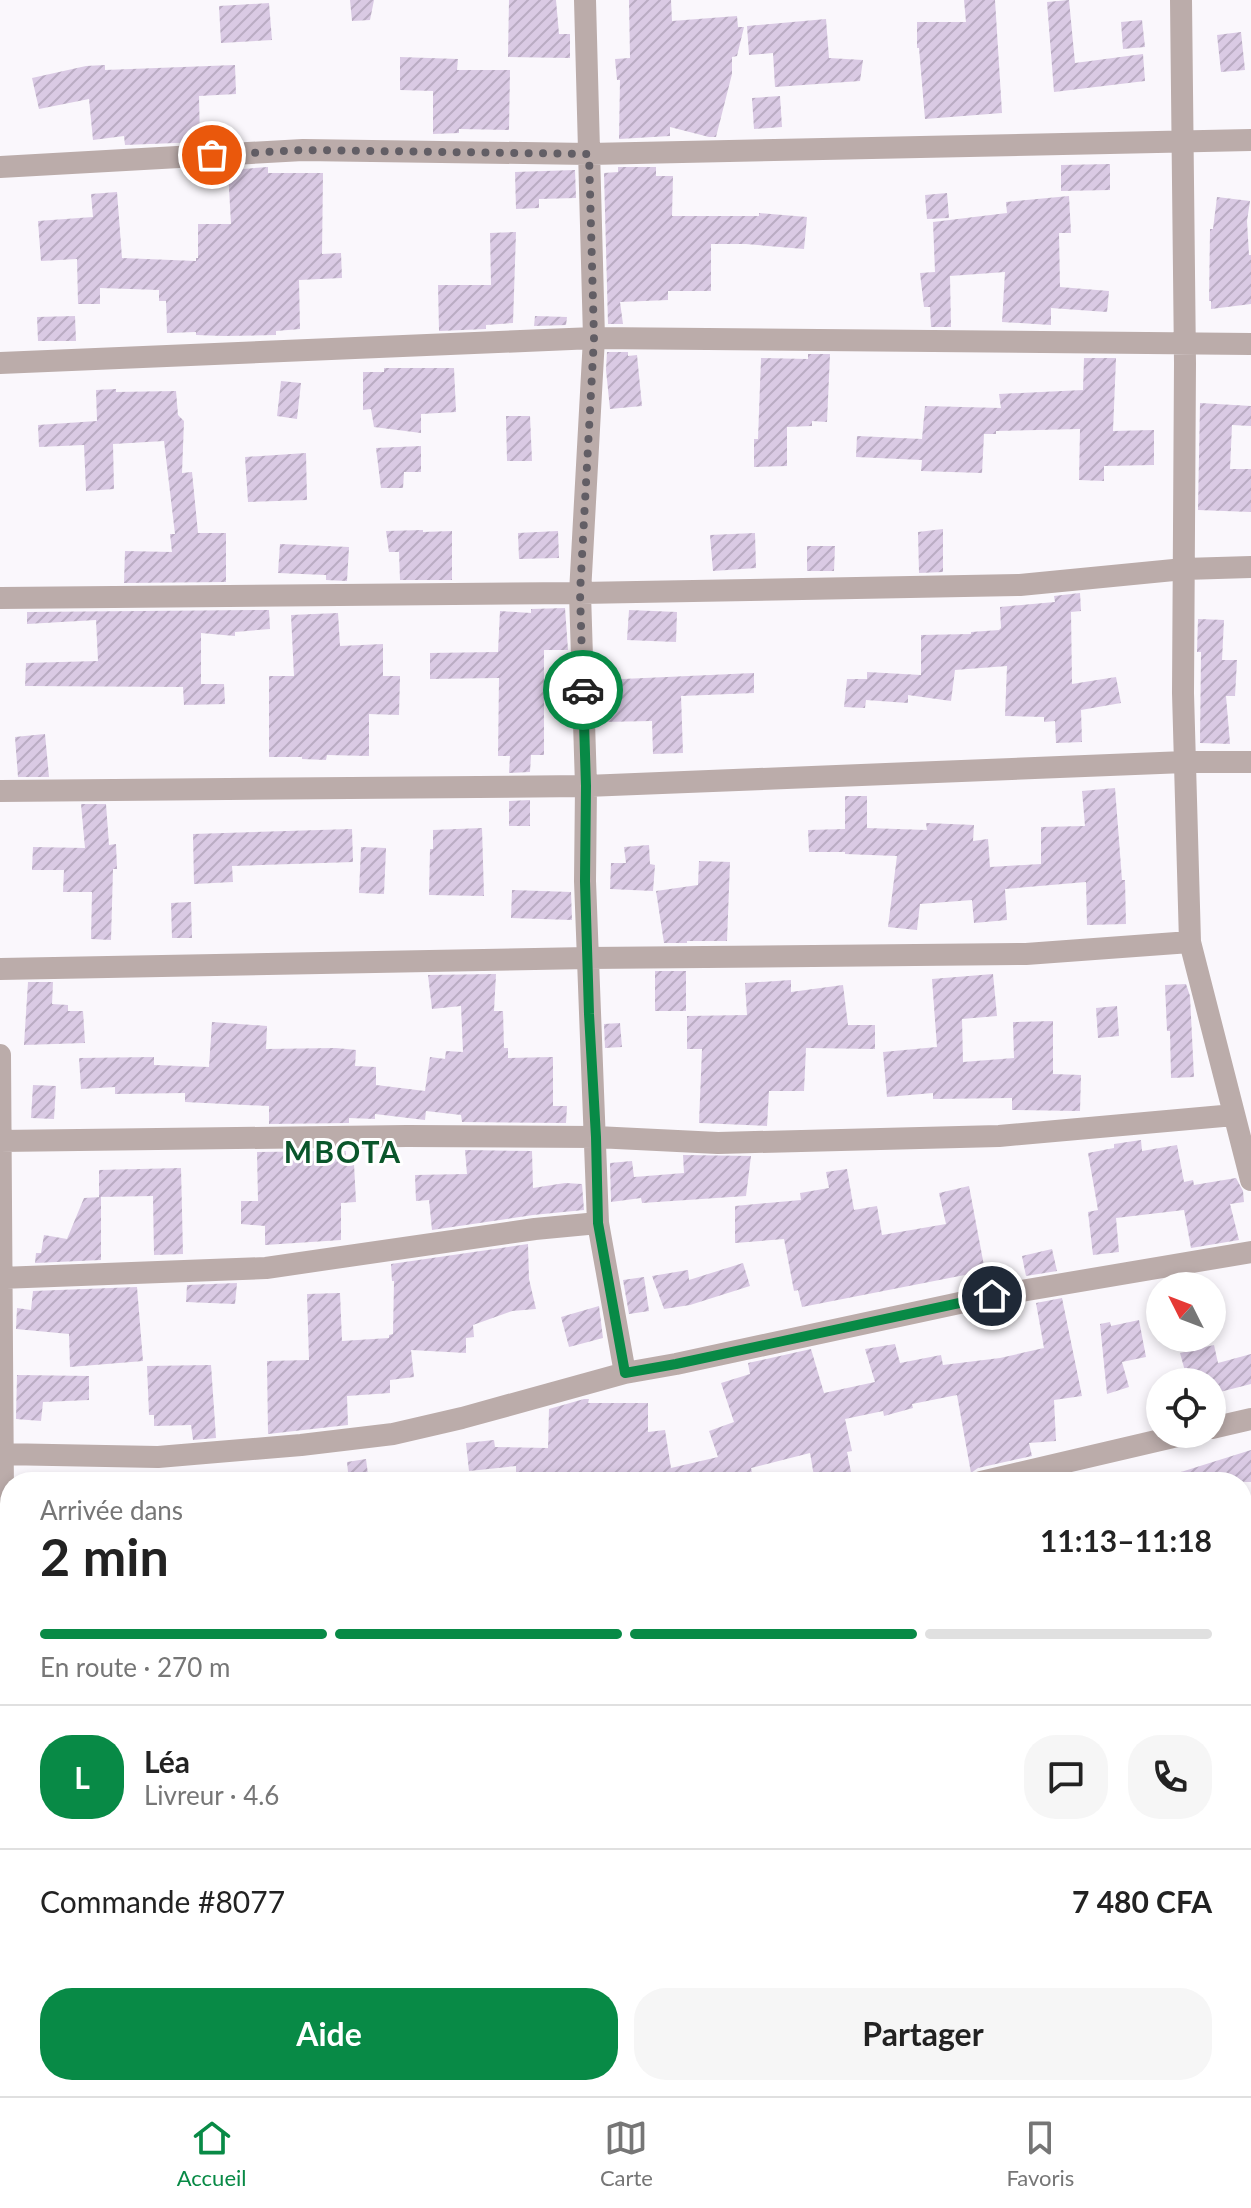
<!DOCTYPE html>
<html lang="fr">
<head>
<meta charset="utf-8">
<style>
  :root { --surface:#fff; --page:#f6f6f6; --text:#222; --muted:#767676; --line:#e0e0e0; --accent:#088a46 }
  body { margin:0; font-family:Lato,sans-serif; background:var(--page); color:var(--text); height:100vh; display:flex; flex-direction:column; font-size:30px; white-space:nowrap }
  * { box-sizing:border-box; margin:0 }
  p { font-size:26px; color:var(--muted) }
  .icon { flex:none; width:44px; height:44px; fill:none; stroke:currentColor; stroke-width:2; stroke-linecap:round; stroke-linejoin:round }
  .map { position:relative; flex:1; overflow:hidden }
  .side { position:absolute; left:0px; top:1472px; width:1252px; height:624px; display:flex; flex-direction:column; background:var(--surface); border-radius:32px 32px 0 0; box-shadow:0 4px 12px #0003 }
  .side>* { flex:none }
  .needle { width:52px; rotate:312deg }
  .buttons { position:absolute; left:1146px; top:1272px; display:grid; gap:16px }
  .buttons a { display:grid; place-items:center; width:80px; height:80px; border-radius:50%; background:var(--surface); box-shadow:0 4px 12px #0003; font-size:40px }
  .pin { position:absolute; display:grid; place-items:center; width:68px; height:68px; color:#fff; margin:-34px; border:4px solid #fff; border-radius:50%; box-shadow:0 2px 8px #0007 }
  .courier { position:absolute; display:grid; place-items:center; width:80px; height:80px; margin:-40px; border:6px solid #088a46; border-radius:50%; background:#fff; color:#222; box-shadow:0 2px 10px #0007 }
  .headline em { font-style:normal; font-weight:700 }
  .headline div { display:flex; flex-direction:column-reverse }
  .headline { display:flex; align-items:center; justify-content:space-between; height:136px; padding:0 40px }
  h1 { font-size:52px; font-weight:700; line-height:60px }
  .bar { display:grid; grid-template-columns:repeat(4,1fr); gap:12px 8px; align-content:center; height:96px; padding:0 40px }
  .bar i { height:10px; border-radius:6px; background:var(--line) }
  .bar .current { background:var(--accent) }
  .bar p { grid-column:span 4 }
  .line { display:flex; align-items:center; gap:20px; padding:0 40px; border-top:2px solid var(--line) }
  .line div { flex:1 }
  .round { display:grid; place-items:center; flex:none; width:84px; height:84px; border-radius:32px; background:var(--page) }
  .primary-button { display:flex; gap:16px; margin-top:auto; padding:16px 40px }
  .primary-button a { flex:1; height:92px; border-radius:32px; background:var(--accent); color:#fff; font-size:32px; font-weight:700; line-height:92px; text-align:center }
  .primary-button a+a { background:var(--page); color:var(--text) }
  .tab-bar { display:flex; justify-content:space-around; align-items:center; height:112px; border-top:2px solid var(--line); background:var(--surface); font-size:22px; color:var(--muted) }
  .tab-bar a { display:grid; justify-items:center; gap:4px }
  .tab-bar .current { color:var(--accent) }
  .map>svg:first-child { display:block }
</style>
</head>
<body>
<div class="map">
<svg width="1251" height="2096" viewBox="0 0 1251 2096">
  <defs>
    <pattern id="building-hatch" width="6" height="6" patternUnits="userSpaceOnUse" patternTransform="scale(2)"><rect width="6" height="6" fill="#dacae4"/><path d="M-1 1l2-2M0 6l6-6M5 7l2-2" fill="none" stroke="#baacc3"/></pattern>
  </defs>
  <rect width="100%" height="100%" fill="#faf7fc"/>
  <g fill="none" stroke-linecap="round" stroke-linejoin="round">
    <path stroke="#64b2e4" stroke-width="8" d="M1021,2086L1031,2096"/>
  </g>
  <path fill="url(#building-hatch)" d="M350,0H374L370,20L352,21Z
    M509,0H556L559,34H570V58L508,57Z
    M629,0H671L672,21L737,16L738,27H744L737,56L732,57V74L716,137H709L670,127V136L619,139L620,80H617L615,59L630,58Z
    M964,0H995L1002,113L925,119L919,48H917V22H966Z
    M1069,0L1075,63L1143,54L1145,81L1054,92L1047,2Z
    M269,3L272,40L221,43L219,6Z
    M826,19L829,58L863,60L860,81L775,87L773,53L749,55L747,26Z
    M1142,20L1145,47L1123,49L1121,22Z
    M1241,32L1245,70L1221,72L1217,35Z
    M400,57L458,59L457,70H510L509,130L459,129V133L433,134V91L400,90Z
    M105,65V70L235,65L236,94L199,96L200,142L125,145L124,136L93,140L89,99L39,109L32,78L86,66Z
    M780,96L782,127L754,129L752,98Z
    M1110,164V190L1061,191V165Z
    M268,167V173H323L322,254L341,253L342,278L299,280L300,329L276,331V335L224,336L196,335V332L167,333L166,301H159V290L100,288V304H78L77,259L41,261L38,221L93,217L91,194L117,192L122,258L196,261V258H198V224H231L228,170Z
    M618,167H656V176H673L672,216H759V213L807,217L804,249L746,244H711V291H668V300L620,302L623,324H608L604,173L618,172Z
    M575,170L576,198L539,199V208L516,209L515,172Z
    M947,193L949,218L927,219L925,195Z
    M1069,196L1071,233H1059L1060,287L1109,291L1107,312L1051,308V325L1002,322L1005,272L950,276L951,327H931L930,307H924L920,273L935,272L933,222L1007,213L1006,202Z
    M1217,197L1250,201L1247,221L1249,255H1251V304L1211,309V301H1209L1210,229H1213Z
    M516,232L513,323L486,325V329L439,331L438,285H491L490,233Z
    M75,316L76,341H38L37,317Z
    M535,316L567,317L566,325L534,326Z
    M607,352H628V356L637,355L642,406L610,409L606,370Z
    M808,354H830L827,422L812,421V426L787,427V466L754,467V439H758L761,358L808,359Z
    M1084,358H1116L1113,431L1154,430V465L1104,466V481L1079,480L1080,429L996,431V434H984L982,473L921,471L922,460L856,457L857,436L922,439L925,406L1001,408L999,394L1083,390Z
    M384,368H454L456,412L421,414V433L374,427L371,409L363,410V372H384Z
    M281,381L301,383L297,419L277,416Z
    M116,389V392L176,391L178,415L184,421L182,473L192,472L198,533H226V582L124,583L125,551L172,552L170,534H175L164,441L113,444L114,489L86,491L84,445L39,447L38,425L97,421L96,390Z
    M1200,403L1251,406V426L1232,425L1230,469H1251V512L1198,510Z
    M506,416H530L532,461H507Z
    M421,446V472H404L403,488H381L376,448Z
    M306,453L307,500L248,502L245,457Z
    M943,529V572L919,573L918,532Z
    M423,530V532L452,531V580H400L399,552H389L386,531Z
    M558,531L559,558L519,559L518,533Z
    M755,533L756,568L713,571L710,535Z
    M280,544L349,547L347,581L326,580V575L278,573Z
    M807,546H835L834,571H807Z
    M1080,593L1081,611L1071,612L1072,684L1116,677L1121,703L1081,710L1082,742L1056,743L1055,721L1044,722V717L1005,716L1007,666L955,670L951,701L908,695V703L866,700L865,708L844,707L847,679H867V672L921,675V635L971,634V632L999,630L1001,628L1000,607L1055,602L1054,596Z
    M565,608L568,650H544V755H531L530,772L509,773L510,756H498L499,678L430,679V653L498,652L500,611L531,613V609Z
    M269,610L270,629L235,632V636L201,633V684H224L225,704L184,705L183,687L25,686L26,663L98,661L96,620L27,624V612Z
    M629,610L677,612L676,642L627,640Z
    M338,613L340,646L383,644V676H400L399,715L369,714V756L327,755L326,760L302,759V757H269V676H294L291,615Z
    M1198,619L1224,620L1222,660H1237L1235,696H1226L1230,744L1200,743L1201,652H1197Z
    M754,673V693L681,696L683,753L653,754L652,721L603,722L601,680Z
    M45,734L49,777H18L15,737Z
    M1115,788L1122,880H1125L1126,924L1087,925L1086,882L1005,889L1007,920L974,923L972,900L920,904L917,930L888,927L897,856L845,854V852H809L808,830L845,829V796H867V828L927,830L926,823L974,825L973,841L988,839L990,867L1041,864V827L1085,826L1082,791Z
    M530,800V826H509V801Z
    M81,804H106L109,845L116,844L117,869H113L111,940L91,939L92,892H63L64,870H32L33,847L85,848Z
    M482,828L484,896L429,895L430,849H433V830Z
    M352,829L353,862L232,866L233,882L194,884L193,834Z
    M649,845L650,864L655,865L653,891L610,889L611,863H626L624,847Z
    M361,847L386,848L384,894L359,893Z
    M699,861L730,862L727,941H687V943H664L656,891L698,885Z
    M512,890L571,892L572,920L511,918Z
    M191,902L192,938H172L171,903Z
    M655,971H686V1011H655Z
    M496,974L494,1011H503L504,1048H508V1058L553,1057V1106H567L566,1123L462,1122L461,1115L426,1111L425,1120L375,1114V1119L349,1118V1123L269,1124V1106L185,1102V1093L115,1094V1087L81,1089L79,1058L154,1057V1065L209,1067L212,1022L267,1026L266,1049L336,1048L356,1050L355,1066L376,1067V1085L425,1091L430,1057L445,1059L446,1051L463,1052L461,1006L432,1009L428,975Z
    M993,974L997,1016L962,1019L963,1062L1014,1058L1013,1022L1053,1021V1074L1081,1075L1080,1111L1012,1110V1098L933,1099V1093L887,1097L883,1052L937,1047L932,979Z
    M791,980V992L843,985L848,1025H875V1049L806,1048L804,1091H769L767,1126L699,1123L702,1049H687V1016L747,1015L745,983Z
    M28,982H53L52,1004L68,1005V1011H83L85,1043L24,1045Z
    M1186,984L1190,996L1194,1077L1171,1078L1170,1031H1167L1165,985Z
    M1117,1006L1119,1036L1098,1038L1096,1008Z
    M620,1023L622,1047L605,1048L604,1024Z
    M33,1085L56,1086L54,1119L31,1118Z
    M1141,1140L1142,1151L1177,1145L1184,1182L1193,1180L1194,1185L1236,1178L1243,1191L1244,1202L1230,1204L1239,1240L1191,1248L1184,1210L1116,1218L1119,1252L1093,1255L1088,1212L1098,1210L1088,1153L1114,1148V1144Z
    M465,1150L532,1151L533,1188L565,1183L582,1184L584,1210L533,1215L432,1230L429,1200L416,1201L415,1175L467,1174Z
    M346,1151L344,1165L354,1164L356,1202L341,1203V1240L265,1245V1226L241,1224V1201H258L257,1152Z
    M683,1155L751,1156L746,1196L642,1203L641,1198L611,1202L610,1163L632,1161L634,1177L684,1173Z
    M181,1168L183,1254L154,1255L153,1196L99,1197V1170Z
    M847,1169L854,1210L877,1206L882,1235L946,1224L939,1193L969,1186L985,1271L802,1307L798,1290L794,1291L784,1239L735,1243V1206L801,1200L800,1193L829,1188L826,1172Z
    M101,1197V1260L35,1263L36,1253H41L44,1235L67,1239L84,1198Z
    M528,1244L529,1279L536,1309L512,1311L473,1325L474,1337L466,1338V1353L411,1350L414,1377L390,1380V1393L347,1396L348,1425L268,1434L267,1361L309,1360L307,1294L340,1293L342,1341L389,1338V1335L393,1334L394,1281H392L391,1264Z
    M1052,1249L1057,1271L1026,1276L1022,1256Z
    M743,1263L750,1286L690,1305L664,1309L652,1276L688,1270L689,1280Z
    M644,1277L649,1311L629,1314L623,1280Z
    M237,1283L235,1304L186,1302L187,1285Z
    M137,1287L143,1361L70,1367L69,1334L16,1329L17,1308L31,1310L33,1291Z
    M1062,1298L1082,1396L1054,1400L1056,1441L1029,1443L1032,1456L978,1468L971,1473L957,1395L912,1404L913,1408L884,1416L883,1411L845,1419L852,1451L847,1452L853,1482H815L810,1453L751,1468L754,1482H647V1479L619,1480V1482H516V1466L469,1471L466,1443L494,1440L495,1447L548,1448L549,1409L584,1399H589L588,1403H648V1432L665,1430L671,1468L718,1457L709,1431L734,1422L721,1383L750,1374L748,1363L811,1349L824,1393L875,1382L865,1349L895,1344L900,1363L941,1355L943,1365L1000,1358L1044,1348L1036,1303Z
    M599,1306L603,1338L569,1347L561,1317Z
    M1139,1320L1146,1357L1122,1362L1129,1387L1107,1394L1100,1324L1110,1322L1111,1326Z
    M1214,1345L1218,1363L1251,1354V1384L1212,1394V1382H1172L1171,1375L1185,1371L1180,1353Z
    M211,1365L216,1438L193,1440L191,1425L154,1426V1415H149L147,1366Z
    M17,1375L89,1376V1400L43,1402L41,1421L16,1419Z
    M1251,1450V1482H1166L1165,1477Z
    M366,1459L369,1482H349L347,1462Z"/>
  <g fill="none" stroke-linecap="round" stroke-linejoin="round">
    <path stroke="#bbacaa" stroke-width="22" d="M585,0L594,338L580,593L586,786L585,881L598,1223L625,1373
      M1181,0L1185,363L1183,693L1190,942L1251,1180
      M0,167L303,150L589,154L1251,140
      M0,363L594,338L1251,344
      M0,598L580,593L1020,585L1184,569L1251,567
      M0,791L586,786L1185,762H1251
      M0,969L588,958L1026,954L1190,942
      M0,1055L4,1644L0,1706
      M0,1141L407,1136L596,1137L718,1143L999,1136L1234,1115
      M0,1278L266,1268L535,1229L598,1223
      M1212,1428L1251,1419
      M0,1454L158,1457L301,1445L393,1434L462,1418L625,1373L676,1364L992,1296L1251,1252
      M981,1482L1186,1434
      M1242,1614L1251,1612
      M1242,1798L1251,1796
      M0,1829H10
      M1242,2002L1251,2000
      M0,2049H10"/>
  </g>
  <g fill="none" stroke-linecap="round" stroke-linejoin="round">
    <path stroke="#625e65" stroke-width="8" stroke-dasharray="0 14.4" d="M212,155L303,150L589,154L594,338L580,593L583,690"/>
    <path stroke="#088a46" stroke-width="10" d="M583,690L586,786L585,881L589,1014L596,1137L598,1223L625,1373L676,1364L992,1296"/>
  </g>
  <g text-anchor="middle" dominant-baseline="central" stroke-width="6" stroke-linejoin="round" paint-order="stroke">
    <g font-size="30" font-weight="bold" letter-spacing="2" fill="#0a562b" stroke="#fff">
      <text x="343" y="1151">MBOTA</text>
    </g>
  </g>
</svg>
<div class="buttons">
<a><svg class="needle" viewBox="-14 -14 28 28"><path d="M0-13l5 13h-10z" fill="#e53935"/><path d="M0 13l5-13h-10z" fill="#767676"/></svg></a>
<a><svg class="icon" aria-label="locate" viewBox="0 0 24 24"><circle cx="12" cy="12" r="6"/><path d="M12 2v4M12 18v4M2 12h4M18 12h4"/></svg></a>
</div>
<div class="pin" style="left:212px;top:155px;background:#ea580c"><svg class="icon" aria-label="bag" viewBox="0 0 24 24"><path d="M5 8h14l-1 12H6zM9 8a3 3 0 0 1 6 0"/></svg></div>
<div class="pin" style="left:992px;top:1296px;background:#1f2937"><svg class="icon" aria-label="home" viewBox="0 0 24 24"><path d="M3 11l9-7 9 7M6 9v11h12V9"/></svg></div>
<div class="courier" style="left:583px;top:690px"><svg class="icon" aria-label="car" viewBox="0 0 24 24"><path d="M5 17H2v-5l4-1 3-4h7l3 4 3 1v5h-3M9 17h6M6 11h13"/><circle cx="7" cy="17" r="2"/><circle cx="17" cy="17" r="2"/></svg></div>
<section class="side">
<div class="headline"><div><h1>2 min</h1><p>Arrivée dans</p></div><em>11:13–11:18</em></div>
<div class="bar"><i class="current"></i><i class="current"></i><i class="current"></i><i></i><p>En route · 270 m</p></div>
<div class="line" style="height:144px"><b class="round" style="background:var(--accent);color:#fff">L</b><div><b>Léa</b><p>Livreur · 4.6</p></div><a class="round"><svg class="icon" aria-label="chat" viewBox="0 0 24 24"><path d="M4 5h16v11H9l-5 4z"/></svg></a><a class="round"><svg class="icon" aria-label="phone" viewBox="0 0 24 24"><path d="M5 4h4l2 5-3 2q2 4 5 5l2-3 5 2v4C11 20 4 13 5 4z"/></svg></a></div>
<div class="line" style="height:104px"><div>Commande #8077</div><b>7 480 CFA</b></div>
<div class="primary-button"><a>Aide</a><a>Partager</a></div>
</section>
</div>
<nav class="tab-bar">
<a class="current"><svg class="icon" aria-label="home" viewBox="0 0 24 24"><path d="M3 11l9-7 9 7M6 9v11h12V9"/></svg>Accueil</a>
<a><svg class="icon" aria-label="map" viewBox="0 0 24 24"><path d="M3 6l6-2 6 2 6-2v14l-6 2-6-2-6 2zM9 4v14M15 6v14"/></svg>Carte</a>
<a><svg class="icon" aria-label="saved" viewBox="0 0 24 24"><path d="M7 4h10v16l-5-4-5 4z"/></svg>Favoris</a>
</nav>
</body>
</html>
